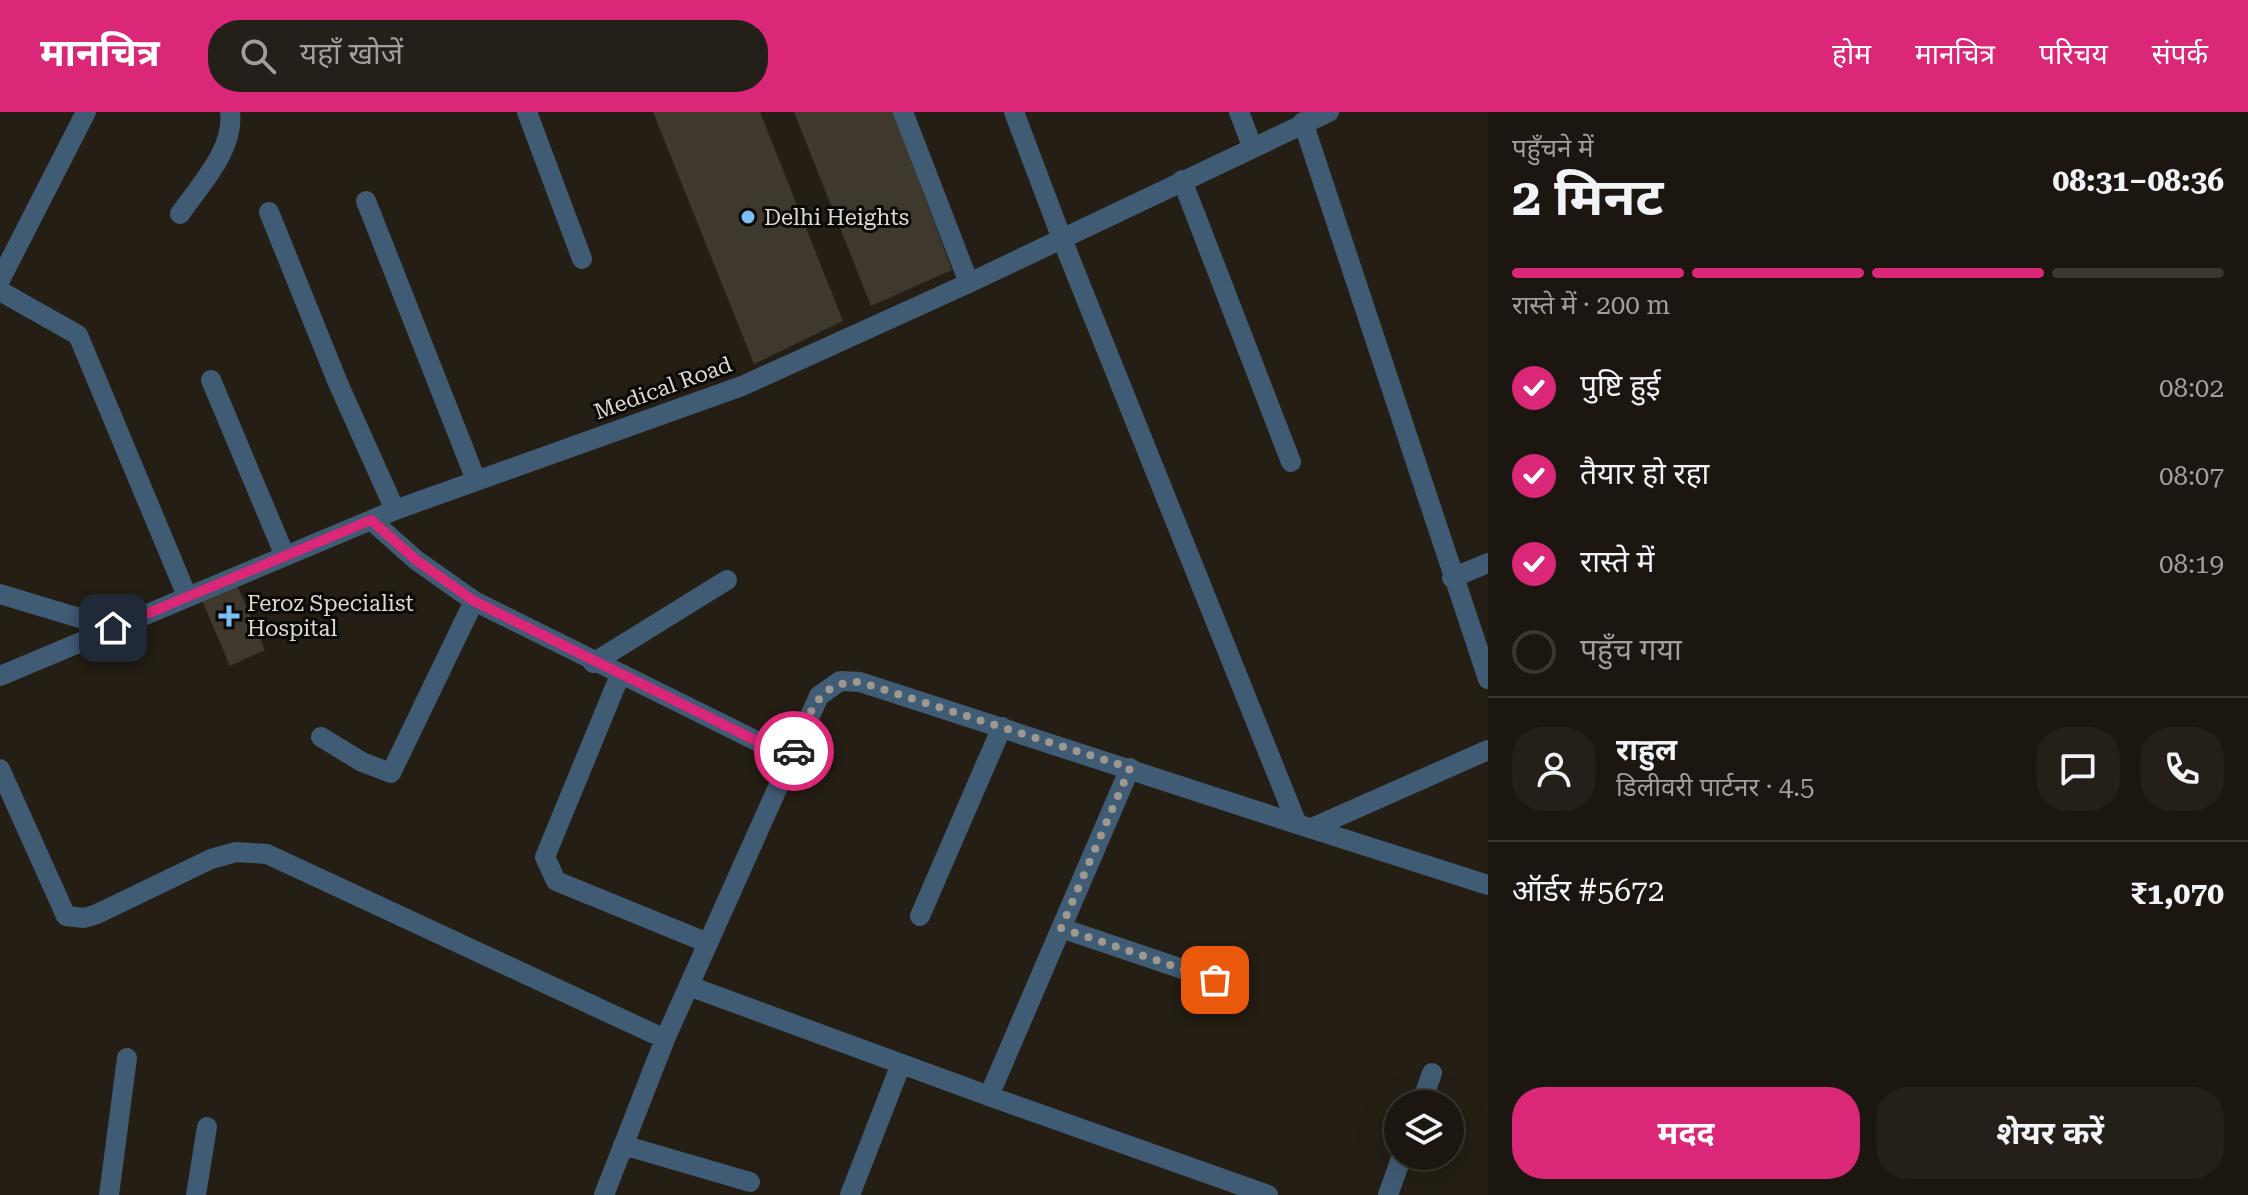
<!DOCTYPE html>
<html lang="hi">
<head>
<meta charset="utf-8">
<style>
  :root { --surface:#1b160f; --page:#241f18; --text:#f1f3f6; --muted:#a09f9e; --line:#39352f; --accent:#db2777 }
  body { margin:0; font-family:"Roboto Serif","Noto Sans Devanagari",serif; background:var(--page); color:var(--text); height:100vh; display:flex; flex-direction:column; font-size:30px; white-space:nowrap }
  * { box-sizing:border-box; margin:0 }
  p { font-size:26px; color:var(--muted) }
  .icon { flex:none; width:44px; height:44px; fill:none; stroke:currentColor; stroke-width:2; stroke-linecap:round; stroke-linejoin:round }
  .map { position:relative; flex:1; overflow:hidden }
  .details { display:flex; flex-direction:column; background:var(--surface); width:760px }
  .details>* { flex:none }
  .buttons { position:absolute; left:1384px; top:978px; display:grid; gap:16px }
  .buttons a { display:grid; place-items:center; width:80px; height:80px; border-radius:50%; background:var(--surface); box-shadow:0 8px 32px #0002,0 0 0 2px var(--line); font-size:40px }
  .pin { position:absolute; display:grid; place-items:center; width:68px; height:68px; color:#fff; margin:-34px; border-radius:16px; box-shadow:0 4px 12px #0006 }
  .courier { position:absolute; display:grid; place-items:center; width:80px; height:80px; margin:-40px; border:6px solid #db2777; border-radius:50%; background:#fff; color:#222; box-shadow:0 2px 10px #0007 }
  .head em { font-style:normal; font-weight:700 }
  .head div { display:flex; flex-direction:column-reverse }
  .head { display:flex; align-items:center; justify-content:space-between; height:136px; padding:0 24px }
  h1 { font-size:52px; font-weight:700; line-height:60px }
  .bar { display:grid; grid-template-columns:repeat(4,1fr); gap:12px 8px; align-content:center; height:96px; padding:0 24px }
  .bar i { height:10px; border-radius:6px; background:var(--line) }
  .bar .active { background:var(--accent) }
  .bar p { grid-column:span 4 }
  .line { display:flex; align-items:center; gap:20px; padding:0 24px; border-top:2px solid var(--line) }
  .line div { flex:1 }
  .round { display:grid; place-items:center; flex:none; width:84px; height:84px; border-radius:32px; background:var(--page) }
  ol { padding:0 24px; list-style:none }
  li { display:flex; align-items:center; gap:24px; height:88px }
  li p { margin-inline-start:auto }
  li .icon { padding:8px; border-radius:50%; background:var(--accent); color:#fff; stroke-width:4 }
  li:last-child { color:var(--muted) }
  li i { width:44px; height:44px; border:4px solid var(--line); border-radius:50% }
  .primary-button { display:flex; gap:16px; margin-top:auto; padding:16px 24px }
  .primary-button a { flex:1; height:92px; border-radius:32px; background:var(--accent); color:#fff; font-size:32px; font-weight:700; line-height:92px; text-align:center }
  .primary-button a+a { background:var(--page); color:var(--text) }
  header { display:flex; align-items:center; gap:48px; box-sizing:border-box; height:112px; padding:0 40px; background:var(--accent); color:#fff }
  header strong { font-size:38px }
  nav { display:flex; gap:44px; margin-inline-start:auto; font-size:28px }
  .search { width:560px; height:72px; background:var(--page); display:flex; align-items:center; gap:20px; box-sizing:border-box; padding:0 28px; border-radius:32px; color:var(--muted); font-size:30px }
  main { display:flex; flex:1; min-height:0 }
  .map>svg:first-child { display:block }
</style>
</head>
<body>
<header>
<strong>मानचित्र</strong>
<div class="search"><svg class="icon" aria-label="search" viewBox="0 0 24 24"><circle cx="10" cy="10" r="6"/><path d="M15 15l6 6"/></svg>यहाँ खोजें</div>
<nav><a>होम</a><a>मानचित्र</a><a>परिचय</a><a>संपर्क</a></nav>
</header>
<main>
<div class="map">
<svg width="1488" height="1083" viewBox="0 0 1488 1083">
  <rect width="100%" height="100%" fill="#241e14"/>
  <path fill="#3f382d" d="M653,0H760L843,209L754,252Z
    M794,0H893L952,158L871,194Z
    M236,471L265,538L230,554L201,486Z"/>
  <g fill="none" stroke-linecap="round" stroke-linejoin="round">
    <path stroke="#405b74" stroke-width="20" d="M527,0L582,147
      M903,0L969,171
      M1014,0L1062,127
      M1239,0L1252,34
      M1303,10L1488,567
      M1182,68L1291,350
      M366,89L476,368
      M269,100L338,271L395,398
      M180,102C200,73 235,37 230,0
      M0,168L86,0
      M0,179L78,223L187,484
      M211,268L285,444
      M1452,466L1488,451
      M0,482L113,516
      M593,551L727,468
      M620,563L545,745L556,769L708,831
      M321,625L362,650L391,661L474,489
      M1130,656L989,984L1268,1083
      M0,657L66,804L84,806L97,802L211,747L236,740L267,742L665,927
      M1312,716L1488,638
      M920,804L1002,615
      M1061,816L1215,868
      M689,874L989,984
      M1421,992L1432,961
      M623,1033L750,1070
      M109,1083L127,946
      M196,1083L207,1015
      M604,1083L665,927L791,646
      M850,1083L901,952
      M1388,1083L1402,1044"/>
    <path stroke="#405b74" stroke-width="20" d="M1062,127L1297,712L1488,773
      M371,408L416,448L474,489L791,646L819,584L840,569L860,570L1297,712
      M0,564L395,398L742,274L969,171L1329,0"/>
  </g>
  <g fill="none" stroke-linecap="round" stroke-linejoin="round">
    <path stroke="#9d9890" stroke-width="8" stroke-dasharray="0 14.4" d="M794,639C810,604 815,569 860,570L1130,656L1061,816L1215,868"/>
    <path stroke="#db2777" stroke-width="10" d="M113,516L371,408L416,448L474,489L791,646L794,639"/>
  </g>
  <g fill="#7bbef8" stroke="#0b0905" stroke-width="3">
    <circle cx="748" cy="105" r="8"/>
    <path d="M225 492h8v8h8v8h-8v8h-8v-8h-8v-8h8z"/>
  </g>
  <g text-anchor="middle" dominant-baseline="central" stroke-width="6" stroke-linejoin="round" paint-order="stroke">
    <g font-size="22" fill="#ded9d3" stroke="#0b0905" text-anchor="start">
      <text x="764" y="105">Delhi Heights</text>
      <text x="247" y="491">Feroz Specialist<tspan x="247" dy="25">Hospital</tspan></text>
    </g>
    <g font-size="22" fill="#ded9d3" stroke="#0b0905">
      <text transform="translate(663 276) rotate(-20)">Medical Road</text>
    </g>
  </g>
</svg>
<div class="buttons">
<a><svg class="icon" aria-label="layers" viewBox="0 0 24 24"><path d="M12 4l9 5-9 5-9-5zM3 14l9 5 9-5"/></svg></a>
</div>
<div class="pin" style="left:1215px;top:868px;background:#ea580c"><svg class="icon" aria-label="bag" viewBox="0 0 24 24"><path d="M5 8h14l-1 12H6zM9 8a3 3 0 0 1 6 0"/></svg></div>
<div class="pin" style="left:113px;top:516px;background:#1f2937"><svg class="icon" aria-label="home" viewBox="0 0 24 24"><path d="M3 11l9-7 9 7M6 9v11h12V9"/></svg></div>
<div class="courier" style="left:794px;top:639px"><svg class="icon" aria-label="car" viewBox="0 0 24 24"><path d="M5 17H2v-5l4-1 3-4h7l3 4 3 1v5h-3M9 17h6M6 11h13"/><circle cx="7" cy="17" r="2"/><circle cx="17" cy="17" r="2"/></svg></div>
</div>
<section class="details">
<div class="head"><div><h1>2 मिनट</h1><p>पहुँचने में</p></div><em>08:31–08:36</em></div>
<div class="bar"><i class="active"></i><i class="active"></i><i class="active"></i><i></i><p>रास्ते में · 200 m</p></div>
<ol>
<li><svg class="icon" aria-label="check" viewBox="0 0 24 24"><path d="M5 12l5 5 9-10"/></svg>पुष्टि हुई<p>08:02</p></li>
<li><svg class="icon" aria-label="check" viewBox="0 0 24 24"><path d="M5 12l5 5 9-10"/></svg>तैयार हो रहा<p>08:07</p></li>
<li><svg class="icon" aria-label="check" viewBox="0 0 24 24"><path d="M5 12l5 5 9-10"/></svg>रास्ते में<p>08:19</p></li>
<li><i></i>पहुँच गया</li>
</ol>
<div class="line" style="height:144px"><a class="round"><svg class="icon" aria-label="person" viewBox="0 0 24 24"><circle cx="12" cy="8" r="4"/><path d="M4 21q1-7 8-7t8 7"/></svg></a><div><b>राहुल</b><p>डिलीवरी पार्टनर · 4.5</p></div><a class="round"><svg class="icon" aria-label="chat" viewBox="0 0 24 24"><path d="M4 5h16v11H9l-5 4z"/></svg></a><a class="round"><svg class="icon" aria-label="phone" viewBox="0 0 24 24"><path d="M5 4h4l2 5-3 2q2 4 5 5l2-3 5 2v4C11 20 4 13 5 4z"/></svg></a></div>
<div class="line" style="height:104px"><div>ऑर्डर #5672</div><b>₹1,070</b></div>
<div class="primary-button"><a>मदद</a><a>शेयर करें</a></div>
</section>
</main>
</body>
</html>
